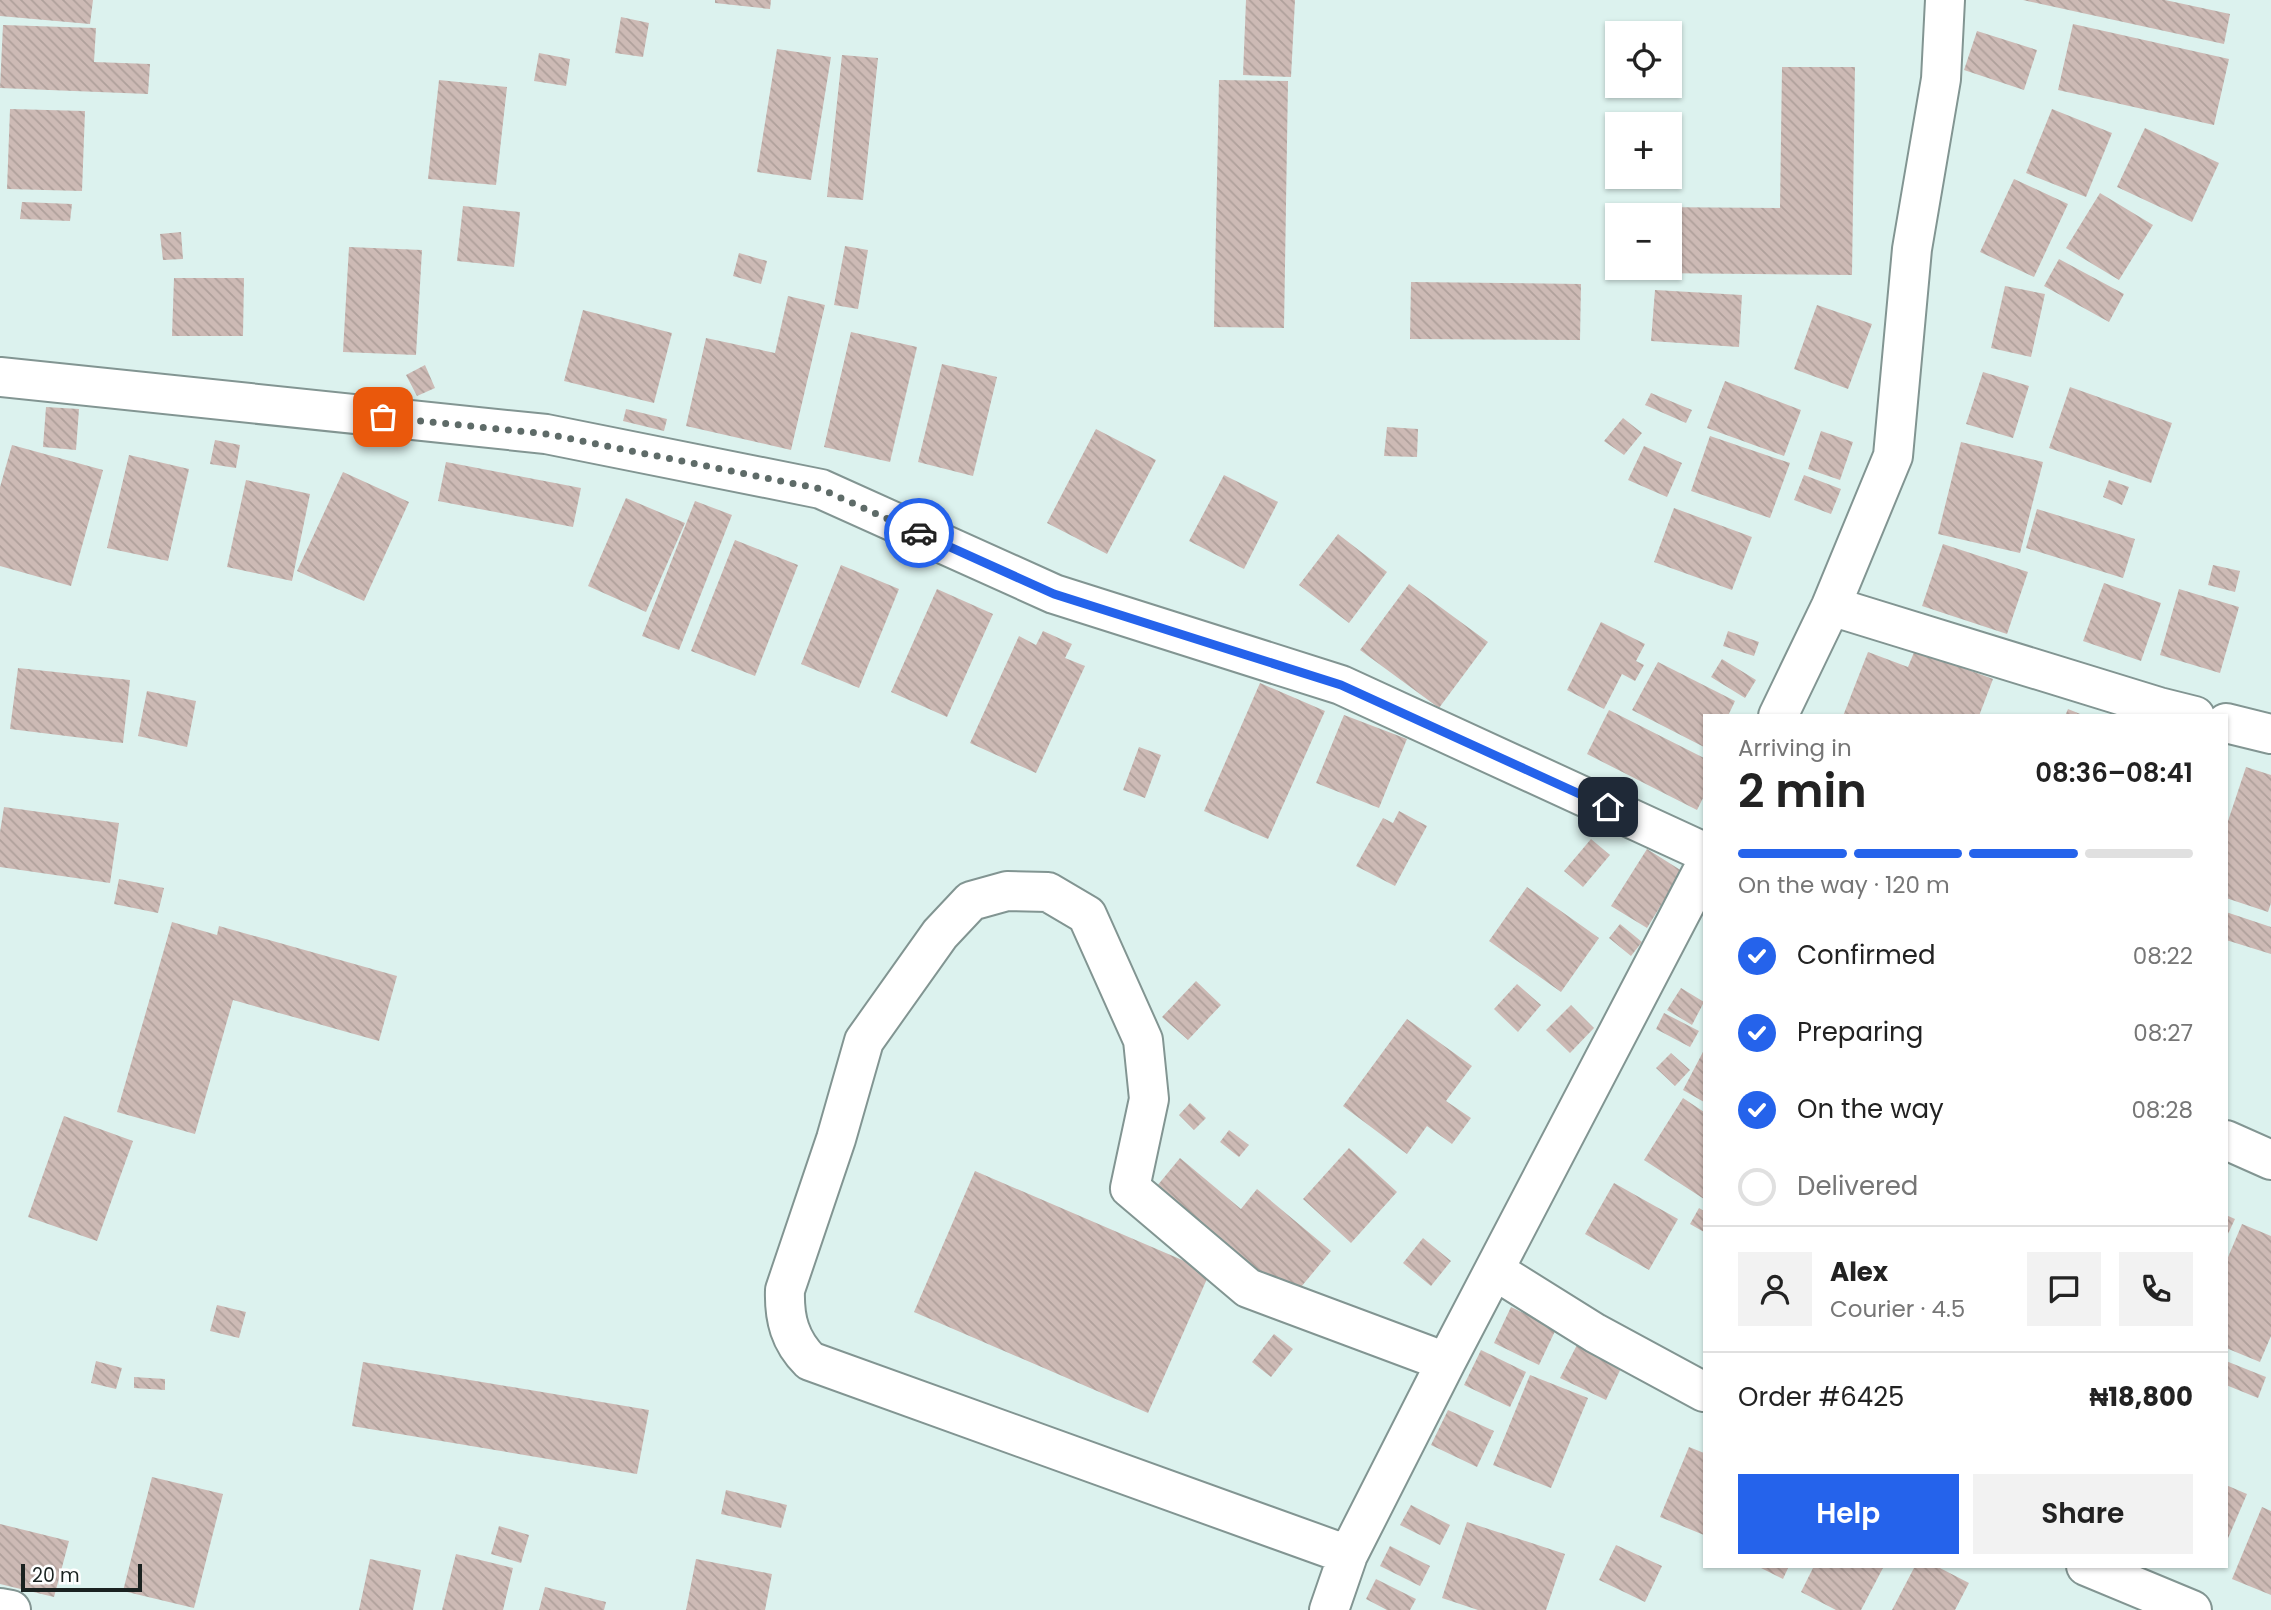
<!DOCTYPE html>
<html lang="en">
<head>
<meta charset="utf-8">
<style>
  :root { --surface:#fff; --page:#f2f2f2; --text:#222; --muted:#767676; --line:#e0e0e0; --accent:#2563eb }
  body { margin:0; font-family:Poppins,sans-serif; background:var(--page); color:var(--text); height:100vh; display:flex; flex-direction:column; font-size:26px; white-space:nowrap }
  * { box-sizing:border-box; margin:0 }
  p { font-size:23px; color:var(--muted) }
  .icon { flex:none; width:38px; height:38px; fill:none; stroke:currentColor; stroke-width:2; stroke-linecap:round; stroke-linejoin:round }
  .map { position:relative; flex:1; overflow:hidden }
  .drawer { position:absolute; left:1703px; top:714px; width:525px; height:854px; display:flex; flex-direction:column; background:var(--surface); border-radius:0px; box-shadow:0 2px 5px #0004 }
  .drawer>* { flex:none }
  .fabs { position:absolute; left:1605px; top:21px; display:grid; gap:14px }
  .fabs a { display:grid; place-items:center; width:77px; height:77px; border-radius:0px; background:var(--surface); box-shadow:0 2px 5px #0004; font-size:35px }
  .scale { position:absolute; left:21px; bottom:18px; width:121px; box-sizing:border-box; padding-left:7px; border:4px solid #1a2220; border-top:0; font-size:19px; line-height:24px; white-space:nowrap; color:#1a2220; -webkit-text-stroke:5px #fff; paint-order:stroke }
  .pin { position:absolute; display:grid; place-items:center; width:60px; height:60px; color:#fff; margin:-30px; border-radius:14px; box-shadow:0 4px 10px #0006 }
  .courier { position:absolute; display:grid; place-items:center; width:70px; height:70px; margin:-35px; border:5px solid #2563eb; border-radius:50%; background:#fff; color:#222; box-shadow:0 2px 9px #0007 }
  .headline em { font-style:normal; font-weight:600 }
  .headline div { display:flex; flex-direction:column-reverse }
  .headline { display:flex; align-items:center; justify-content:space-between; height:119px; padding:0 35px }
  h1 { font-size:46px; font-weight:600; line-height:52px }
  .bar { display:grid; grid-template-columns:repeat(4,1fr); gap:10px 7px; align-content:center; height:84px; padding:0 35px }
  .bar i { height:9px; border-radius:5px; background:var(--line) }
  .bar .selected { background:var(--accent) }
  .bar p { grid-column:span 4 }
  .line { display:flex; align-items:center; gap:18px; padding:0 35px; border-top:2px solid var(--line) }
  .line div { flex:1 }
  .round { display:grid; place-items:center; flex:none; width:74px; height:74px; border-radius:0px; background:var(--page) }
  ol { padding:0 35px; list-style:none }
  li { display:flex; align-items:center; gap:21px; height:77px }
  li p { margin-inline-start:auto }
  li .icon { padding:7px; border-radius:50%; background:var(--accent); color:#fff; stroke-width:4 }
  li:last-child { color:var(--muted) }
  li i { width:38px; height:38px; border:4px solid var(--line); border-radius:50% }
  .primary-button { display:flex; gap:14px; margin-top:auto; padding:14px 35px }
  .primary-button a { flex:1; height:80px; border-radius:0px; background:var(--accent); color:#fff; font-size:28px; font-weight:600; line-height:80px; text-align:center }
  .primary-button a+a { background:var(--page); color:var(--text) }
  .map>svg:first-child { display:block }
</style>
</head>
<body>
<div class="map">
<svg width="2271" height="1610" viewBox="0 0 2271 1610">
  <defs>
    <pattern id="building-back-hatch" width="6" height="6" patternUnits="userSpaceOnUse" patternTransform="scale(1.75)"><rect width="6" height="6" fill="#cdbab5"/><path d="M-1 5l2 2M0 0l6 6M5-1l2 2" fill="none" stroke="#afa09b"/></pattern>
  </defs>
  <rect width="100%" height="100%" fill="#dcf2ee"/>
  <path fill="url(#building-back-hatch)" d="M0,0H93L90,24L0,16Z
    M715,0H771L770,9L715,3Z
    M1246,0H1295L1291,77L1243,75Z
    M2023,0H2165L2230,14L2224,44Z
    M621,17L649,23L643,57L615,53Z
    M2073,24L2229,59L2214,125L2058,90Z
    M3,25L96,28L94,62L150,64L148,94L0,88Z
    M1977,31L2037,50L2024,90L1964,70Z
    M777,49L831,57L811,180L757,172Z
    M539,53L570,59L566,86L534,81Z
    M842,55L878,58L863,200L827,197Z
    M1782,67H1855L1852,275L1647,273L1648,268H1670V215H1649V207L1780,208Z
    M439,80L507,87L496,185L428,179Z
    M1219,80L1288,81L1284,328L1214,327Z
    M10,109L85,111L82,191L7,189Z
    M2052,109L2112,133L2086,197L2026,173Z
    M2145,128L2219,163L2192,222L2117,187Z
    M2014,179L2068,204L2034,277L1980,252Z
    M2100,193L2153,225L2119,280L2066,248Z
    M22,202L72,204L70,221L20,219Z
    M463,206L520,212L514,267L457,261Z
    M181,232L183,259L163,260L160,234Z
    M845,246L868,250L858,309L834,305Z
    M349,247L422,250L416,355L343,352Z
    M739,253L767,261L761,284L733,276Z
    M2059,259L2124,294L2109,322L2044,286Z
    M174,278H244L243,336H172Z
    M1411,282L1581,284L1580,340L1410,339Z
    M2005,286L2045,294L2031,357L1991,348Z
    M1655,290L1742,295L1739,347L1651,341Z
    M788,296L825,305L791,450L686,426L706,338L775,353Z
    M1817,305L1872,324L1848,389L1794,369Z
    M583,310L672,333L654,403L564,381Z
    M851,332L917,347L890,462L824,447Z
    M942,364L997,377L973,476L918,462Z
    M425,365L435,388L417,396L406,375Z
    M1983,372L2029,386L2013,438L1966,424Z
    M1725,381L1801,410L1784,456L1707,428Z
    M2070,387L2172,423L2151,483L2049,448Z
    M1651,393L1692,410L1686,423L1645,405Z
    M46,407L79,409L76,450L43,447Z
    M626,409L667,419L664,431L623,421Z
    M1623,418L1642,433L1624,455L1604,441Z
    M1387,427L1418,429L1417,457L1384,456Z
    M1096,429L1156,460L1107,554L1047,523Z
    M1821,431L1853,442L1840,480L1808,469Z
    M1710,436L1790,463L1770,518L1691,491Z
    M215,440L240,445L236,468L210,464Z
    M1961,442L2043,462L2020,553L1938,534Z
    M12,445L103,470L71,586L0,566V487Z
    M1644,446L1682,463L1667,497L1628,480Z
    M129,455L189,469L168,561L107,548Z
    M446,462L581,488L573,527L438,501Z
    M343,472L409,502L364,601L297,571Z
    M1224,475L1278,502L1244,569L1189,541Z
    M1804,475L1841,489L1831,514L1794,500Z
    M246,480L310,494L292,581L227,567Z
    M2109,480L2129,487L2122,505L2103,497Z
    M626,498L685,523L646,612L588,586Z
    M695,501L732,515L679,650L642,636Z
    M1674,508L1752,537L1732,590L1654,562Z
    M2037,509L2135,539L2123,578L2026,548Z
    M1338,534L1387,572L1349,623L1299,585Z
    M735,540L798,565L755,676L691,651Z
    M1943,544L2028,572L2007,634L1922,606Z
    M841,565L899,589L859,688L801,664Z
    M2213,565L2240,571L2235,592L2208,585Z
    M2104,583L2161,603L2141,661L2083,641Z
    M1409,584L1488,642L1439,708L1360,650Z
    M937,589L993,614L947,717L891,692Z
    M2179,589L2239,607L2220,673L2160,655Z
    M1601,622L1645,644L1636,661L1644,665L1635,681L1622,674L1604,709L1567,690Z
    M1043,631L1072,644L1065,658L1085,666L1036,773L970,743L1019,636L1036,645Z
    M1728,631L1759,642L1754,656L1723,646Z
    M1915,650L1993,679L1979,716H1843L1868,652L1908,667Z
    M1722,659L1756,680L1745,698L1711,677Z
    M1658,662L1735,701L1728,716H1704V747L1632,710Z
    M18,668L130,680L123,743L10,729Z
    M1260,683L1325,711L1268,839L1204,811Z
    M147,691L196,701L187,747L138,736Z
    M2068,709L2085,716H2065Z
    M1609,710L1704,758V796L1697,810L1587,754Z
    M1344,715L1407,739L1379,808L1316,783Z
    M1139,747L1161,755L1145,798L1123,790Z
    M2246,767L2271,775V903L2268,912L2226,898V827Z
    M4,807L119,823L110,883L0,867V832Z
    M1399,811L1427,826L1395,886L1356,866L1383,818L1393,823Z
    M1591,839L1610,855L1583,887L1564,871Z
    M1647,849L1682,871L1647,928L1611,906Z
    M119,879L164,888L158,913L114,904Z
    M1527,887L1599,938L1561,992L1489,941Z
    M2226,912L2271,927V954L2226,940Z
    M172,922L217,935L219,926L397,976L379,1041L233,1000L195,1134L117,1112Z
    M1620,924L1642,942L1631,956L1609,938Z
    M1196,981L1221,1005L1188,1040L1162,1017Z
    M1517,984L1541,1005L1518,1032L1494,1009Z
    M1681,988L1704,1002L1692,1025L1667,1010Z
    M1571,1005L1594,1028L1570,1053L1546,1030Z
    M1664,1013L1699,1031L1690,1047L1656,1029Z
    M1407,1019L1472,1066L1446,1101L1471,1118L1452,1144L1427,1126L1407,1154L1343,1106Z
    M1704,1050V1102L1683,1090Z
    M1671,1053L1690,1070L1675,1086L1656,1068Z
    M1683,1098L1704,1112V1199L1644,1160Z
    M1190,1103L1206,1118L1194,1130L1179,1115Z
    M64,1116L133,1141L97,1241L28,1217Z
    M1229,1130L1249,1145L1239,1157L1220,1142Z
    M1349,1148L1397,1192L1351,1243L1303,1199Z
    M1180,1158L1241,1209L1257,1189L1331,1251L1291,1299L1157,1186Z
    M975,1171L1210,1272L1148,1413L914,1312Z
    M1614,1183L1678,1219L1649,1270L1585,1234Z
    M1699,1208L1704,1211V1232L1690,1224Z
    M2226,1215L2235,1219L2226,1238Z
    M2242,1224L2271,1236V1336L2260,1362L2226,1348V1262Z
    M1423,1238L1451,1261L1431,1286L1403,1263Z
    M217,1305L246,1312L239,1338L210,1331Z
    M1511,1307L1556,1329L1539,1365L1494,1343Z
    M1274,1334L1293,1349L1271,1377L1252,1362Z
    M1578,1343L1623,1364L1606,1400L1560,1378Z
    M1481,1350L1526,1372L1510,1407L1464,1385Z
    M96,1361L122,1368L116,1389L91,1383Z
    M2226,1361L2266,1377L2258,1398L2226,1385Z
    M363,1362L649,1410L637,1474L352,1426Z
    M1530,1375L1588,1398L1551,1488L1493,1465Z
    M134,1377L165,1379V1390L134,1388Z
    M1448,1410L1494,1431L1477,1467L1431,1445Z
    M1689,1447L1704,1453V1535L1660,1517Z
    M152,1477L223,1494L194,1608L123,1591Z
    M2226,1485L2247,1494L2226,1543Z
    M726,1490L787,1505L781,1528L721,1514Z
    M1411,1505L1450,1525L1440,1545L1400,1525Z
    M2262,1507L2271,1511V1595L2232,1579Z
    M1467,1522L1565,1554L1546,1610H1478L1442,1598Z
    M0,1524L69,1541L54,1597L0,1584Z
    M499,1526L529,1535L521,1563L491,1554Z
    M1616,1545L1662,1566L1645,1602L1599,1580Z
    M1390,1546L1430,1566L1420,1586L1380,1566Z
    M456,1554L513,1568L503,1610H442Z
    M370,1559L421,1570L413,1610H359Z
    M696,1559L772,1574L765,1610H686Z
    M1757,1566H1789L1783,1579Z
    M1814,1566H1884L1861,1610H1836L1801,1592Z
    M1915,1566H1936L1969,1583L1955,1610H1892Z
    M1376,1579L1416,1599L1410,1610H1387L1366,1599Z
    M545,1587L606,1602L604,1610H539Z"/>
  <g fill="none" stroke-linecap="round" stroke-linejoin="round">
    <defs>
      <path id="minor" d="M0,377L546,434L821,489L1054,594L1341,685L1704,852
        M1831,606L2159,707L2195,716
        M1778,716L1831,606L1893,456L1912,249L1941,79L1945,0
        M2226,723L2271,734
        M2226,1140L2271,1160
        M1494,1270L1595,1333L1704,1392
        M1348,1555L810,1361C790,1341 784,1319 785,1290L836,1139L864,1041L940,934L971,901L1007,891L1048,892L1087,915L1143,1040L1149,1099L1130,1188L1248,1288L1446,1362
        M2086,1566L2192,1610
        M0,1608L11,1610
        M1329,1610L1348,1555L1446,1362L1704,868"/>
    </defs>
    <use href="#minor" stroke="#829592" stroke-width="42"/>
    <use href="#minor" stroke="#fff" stroke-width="38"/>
  </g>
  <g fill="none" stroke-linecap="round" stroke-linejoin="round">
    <path stroke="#5e6b68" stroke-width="7" stroke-dasharray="0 12.6" d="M383,417L547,434L821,489L919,533"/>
    <path stroke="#2563eb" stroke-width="9" d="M919,533L1054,594L1341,685L1608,807"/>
  </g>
</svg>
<div class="fabs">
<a><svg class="icon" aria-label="locate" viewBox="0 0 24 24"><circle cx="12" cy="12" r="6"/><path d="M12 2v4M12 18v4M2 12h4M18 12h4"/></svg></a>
<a>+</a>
<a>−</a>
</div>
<div class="scale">20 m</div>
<div class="pin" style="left:383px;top:417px;background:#ea580c"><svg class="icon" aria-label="bag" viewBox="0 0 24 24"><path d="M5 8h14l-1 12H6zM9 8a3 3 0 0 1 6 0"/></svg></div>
<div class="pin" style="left:1608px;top:807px;background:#1f2937"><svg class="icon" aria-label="home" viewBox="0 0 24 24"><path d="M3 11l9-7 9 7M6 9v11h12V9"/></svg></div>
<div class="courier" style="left:919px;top:533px"><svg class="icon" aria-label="car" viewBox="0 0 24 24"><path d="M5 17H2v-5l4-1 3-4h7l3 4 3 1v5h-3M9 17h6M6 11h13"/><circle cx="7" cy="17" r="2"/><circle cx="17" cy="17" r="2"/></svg></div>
<section class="drawer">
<div class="headline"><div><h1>2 min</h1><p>Arriving in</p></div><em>08:36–08:41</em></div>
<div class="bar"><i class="selected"></i><i class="selected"></i><i class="selected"></i><i></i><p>On the way · 120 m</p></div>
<ol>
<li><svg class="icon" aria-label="check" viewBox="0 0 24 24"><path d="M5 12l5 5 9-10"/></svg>Confirmed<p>08:22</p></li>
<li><svg class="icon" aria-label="check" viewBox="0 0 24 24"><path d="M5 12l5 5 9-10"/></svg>Preparing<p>08:27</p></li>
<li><svg class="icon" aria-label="check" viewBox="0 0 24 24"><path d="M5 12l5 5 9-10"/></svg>On the way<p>08:28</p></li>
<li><i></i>Delivered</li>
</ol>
<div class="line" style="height:126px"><a class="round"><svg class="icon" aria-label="person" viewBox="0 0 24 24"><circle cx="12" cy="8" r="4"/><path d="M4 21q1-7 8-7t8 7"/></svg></a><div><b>Alex</b><p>Courier · 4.5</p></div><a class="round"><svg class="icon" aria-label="chat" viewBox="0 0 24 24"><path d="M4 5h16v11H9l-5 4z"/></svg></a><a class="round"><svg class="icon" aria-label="phone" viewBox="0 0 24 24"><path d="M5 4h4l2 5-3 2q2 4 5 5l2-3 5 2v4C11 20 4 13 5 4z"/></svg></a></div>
<div class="line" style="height:91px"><div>Order #6425</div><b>₦18,800</b></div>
<div class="primary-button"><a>Help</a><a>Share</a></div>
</section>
</div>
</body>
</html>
